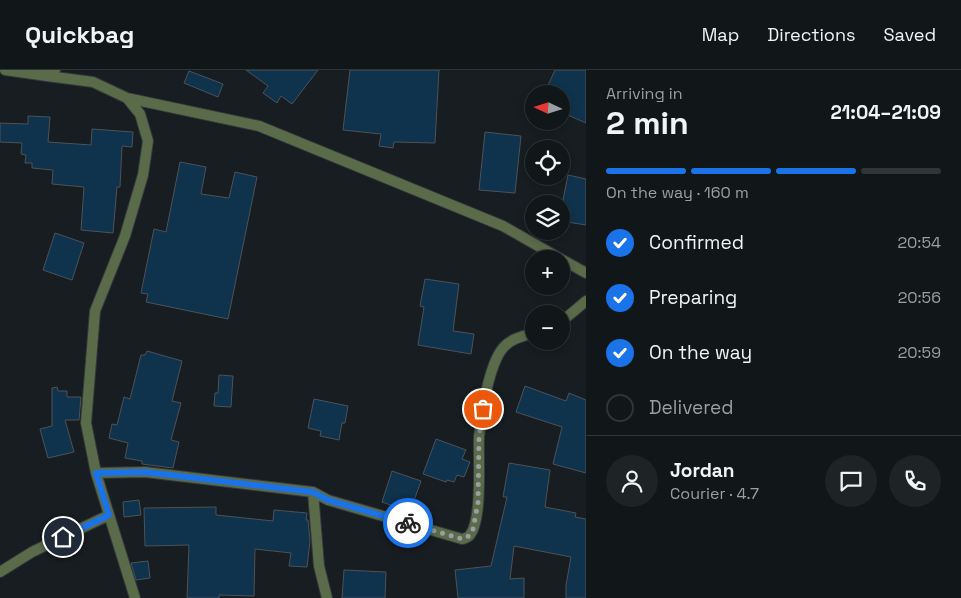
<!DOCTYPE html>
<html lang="en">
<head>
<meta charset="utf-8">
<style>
  :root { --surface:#111619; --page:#1e2326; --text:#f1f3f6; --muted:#9c9fa2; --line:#303538; --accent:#1a73e8 }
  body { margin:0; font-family:"Space Grotesk",sans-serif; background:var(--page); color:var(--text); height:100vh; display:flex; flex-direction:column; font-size:19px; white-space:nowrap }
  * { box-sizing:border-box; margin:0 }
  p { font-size:16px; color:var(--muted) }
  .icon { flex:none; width:28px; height:28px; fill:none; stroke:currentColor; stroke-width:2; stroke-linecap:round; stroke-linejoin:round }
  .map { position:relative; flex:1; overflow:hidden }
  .side { display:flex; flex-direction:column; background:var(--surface); width:375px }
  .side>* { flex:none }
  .needle { width:32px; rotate:274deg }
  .fabs { position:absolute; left:525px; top:15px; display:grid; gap:10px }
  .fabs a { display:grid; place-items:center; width:45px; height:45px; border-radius:50%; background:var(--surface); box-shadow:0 2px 8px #0003,0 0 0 1px var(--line); font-size:25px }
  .pin { position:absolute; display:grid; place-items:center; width:42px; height:42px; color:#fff; margin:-21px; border:2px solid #fff; border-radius:50%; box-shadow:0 1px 5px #0007 }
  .courier { position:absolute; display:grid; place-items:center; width:50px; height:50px; margin:-25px; border:4px solid #1a73e8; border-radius:50%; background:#fff; color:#222; box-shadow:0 1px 6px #0007 }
  .headline em { font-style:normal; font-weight:700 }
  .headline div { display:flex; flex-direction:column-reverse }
  .headline { display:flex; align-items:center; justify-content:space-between; height:85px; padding:0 20px }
  h1 { font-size:32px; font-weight:700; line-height:38px }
  .bar { display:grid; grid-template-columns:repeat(4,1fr); gap:8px 5px; align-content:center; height:60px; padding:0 20px }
  .bar i { height:6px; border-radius:4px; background:var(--line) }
  .bar .on { background:var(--accent) }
  .bar p { grid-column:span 4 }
  .line { display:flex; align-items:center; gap:12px; padding:0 20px; border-top:1px solid var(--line) }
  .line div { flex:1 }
  .round { display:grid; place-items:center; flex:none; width:52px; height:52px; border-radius:26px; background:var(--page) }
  ol { padding:0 20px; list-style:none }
  li { display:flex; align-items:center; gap:15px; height:55px }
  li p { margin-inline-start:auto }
  li .icon { padding:5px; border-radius:50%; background:var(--accent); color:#fff; stroke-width:4 }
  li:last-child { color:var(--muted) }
  li i { width:28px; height:28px; border:2px solid var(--line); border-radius:50% }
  header { display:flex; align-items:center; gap:30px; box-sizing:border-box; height:70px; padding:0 25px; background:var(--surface); border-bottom:1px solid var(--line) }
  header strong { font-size:24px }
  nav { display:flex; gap:28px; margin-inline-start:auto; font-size:18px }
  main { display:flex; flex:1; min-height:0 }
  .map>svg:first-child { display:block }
</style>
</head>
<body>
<header>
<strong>Quickbag</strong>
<nav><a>Map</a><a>Directions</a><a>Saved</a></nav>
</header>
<main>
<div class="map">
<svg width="586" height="528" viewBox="0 0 586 528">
  <rect width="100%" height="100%" fill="#171d21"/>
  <path fill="#0f324d" stroke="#4c5258" d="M246,0H318L292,34L281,26L277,33L263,23L268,16Z
    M350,0H439L435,73L394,72L393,78L379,76L381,64L343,60Z
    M555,0H586V53L561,42V24H544Z
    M189,1L223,14L218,27L184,13Z
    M28,46L50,47L48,72L91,75L92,59L133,62L132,77L122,76L120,117H117L113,163L81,160L84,117L52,114L53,100L32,98V93H25L26,85L21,84L22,73L0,72V53L28,54Z
    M485,62L521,66L515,123L479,120Z
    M180,92L206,97L201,124L229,128L235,102L257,107L228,249L146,232L148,224L141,223L154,159L166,162Z
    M568,105L586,109V155L561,151V140Z
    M55,163L84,173L72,210L43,200Z
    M425,209L459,214L453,261L474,264L471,284L418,275L424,237L420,236Z
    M147,281L182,291L172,331L181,333L171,370L179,372L173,398L142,394V391L125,388L128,373L109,368L112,354L117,355L124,327L130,329L141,285H145Z
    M219,305L233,306L231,337L214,336L215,323H218Z
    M525,316L566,331L569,323L586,330V403L553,394L562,357L516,342Z
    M57,317L58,321H67V327H81L79,350H65L74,382L48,388L40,359L52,356V318Z
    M314,329L348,336L345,353H342L339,370L320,366L321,361L308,358Z
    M436,369L466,380L462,389L470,392L464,407L457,405L454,412L447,410L446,412L423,404Z
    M509,393L550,400L545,437L576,443L575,447L586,449V528H566V515L571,487L514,476L510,509L524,508V528H458L455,500L491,496L507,427H503Z
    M392,401L421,411L410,442L382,432Z
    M139,430L141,445L124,447L123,432Z
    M216,437V445L273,451L274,440L307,443L306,450H308L310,471L307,497L289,496L291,483L255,479L254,526L219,525V528H187L189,475L145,476L144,438Z
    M148,491L150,508L136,510L131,493Z
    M344,500L386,502L385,528H342Z"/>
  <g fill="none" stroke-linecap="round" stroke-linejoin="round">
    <defs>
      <path id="minor" d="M45,0L47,6L93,12L127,28L140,44L148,71L143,105L125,166L95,241L86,353L96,403L135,528
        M127,28L259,56L503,156L561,189
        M561,189L586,203
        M561,252L586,231
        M96,403L145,402L313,422L328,430L462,469C464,469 468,467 469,466C483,452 478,388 479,367C481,345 489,294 503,278C510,269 523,266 534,263
        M313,422L319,496L327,528
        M0,502L32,482L109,445"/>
      <path id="tertiary" d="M5,0L47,6L55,0"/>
    </defs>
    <use href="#minor" stroke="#33393d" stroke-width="12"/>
    <use href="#tertiary" stroke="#33393d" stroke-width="12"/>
    <use href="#minor" stroke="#5a6b4a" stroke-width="10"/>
    <use href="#tertiary" stroke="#5a6b4a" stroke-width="10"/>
  </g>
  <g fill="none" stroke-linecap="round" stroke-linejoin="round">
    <path stroke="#9a9ea2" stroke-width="5" stroke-dasharray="0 9" d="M408,453L462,469L469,466L473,459L478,433L479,367L483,339"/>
    <path stroke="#1a73e8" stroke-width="6" d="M63,467L109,445L96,403L145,402L313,422L328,430L408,453"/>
  </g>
</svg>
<div class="fabs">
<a><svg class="needle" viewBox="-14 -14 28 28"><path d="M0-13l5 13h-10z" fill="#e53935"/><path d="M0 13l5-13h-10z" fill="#9c9fa2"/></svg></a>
<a><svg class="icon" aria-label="locate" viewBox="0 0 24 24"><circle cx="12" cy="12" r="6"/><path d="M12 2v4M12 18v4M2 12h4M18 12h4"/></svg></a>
<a><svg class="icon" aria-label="layers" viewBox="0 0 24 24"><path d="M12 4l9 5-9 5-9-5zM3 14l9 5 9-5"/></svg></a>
<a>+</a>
<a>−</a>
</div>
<div class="pin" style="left:483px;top:339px;background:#ea580c"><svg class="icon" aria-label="bag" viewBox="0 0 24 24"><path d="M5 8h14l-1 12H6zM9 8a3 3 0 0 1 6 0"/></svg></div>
<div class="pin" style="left:63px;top:467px;background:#1f2937"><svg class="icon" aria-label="home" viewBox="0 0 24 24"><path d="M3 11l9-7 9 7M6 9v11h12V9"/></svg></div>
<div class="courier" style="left:408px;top:453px"><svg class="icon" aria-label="bike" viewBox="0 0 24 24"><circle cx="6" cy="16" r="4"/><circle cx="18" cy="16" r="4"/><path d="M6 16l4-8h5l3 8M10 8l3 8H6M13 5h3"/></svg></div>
</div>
<section class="side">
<div class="headline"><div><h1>2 min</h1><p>Arriving in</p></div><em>21:04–21:09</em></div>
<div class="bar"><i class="on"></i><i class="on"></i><i class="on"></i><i></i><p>On the way · 160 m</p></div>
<ol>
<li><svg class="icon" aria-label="check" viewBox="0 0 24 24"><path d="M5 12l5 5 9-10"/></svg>Confirmed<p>20:54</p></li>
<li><svg class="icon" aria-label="check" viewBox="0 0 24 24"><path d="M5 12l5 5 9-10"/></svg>Preparing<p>20:56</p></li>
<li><svg class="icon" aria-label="check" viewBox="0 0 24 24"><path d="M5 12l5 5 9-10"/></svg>On the way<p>20:59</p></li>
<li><i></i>Delivered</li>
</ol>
<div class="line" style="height:90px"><a class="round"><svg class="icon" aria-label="person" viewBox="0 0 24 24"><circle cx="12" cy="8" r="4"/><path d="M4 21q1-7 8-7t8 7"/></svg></a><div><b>Jordan</b><p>Courier · 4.7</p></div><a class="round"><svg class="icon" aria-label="chat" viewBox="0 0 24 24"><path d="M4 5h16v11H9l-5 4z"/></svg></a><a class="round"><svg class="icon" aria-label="phone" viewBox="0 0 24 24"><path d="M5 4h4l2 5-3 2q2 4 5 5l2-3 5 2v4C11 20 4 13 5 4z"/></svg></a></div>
</section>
</main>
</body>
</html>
